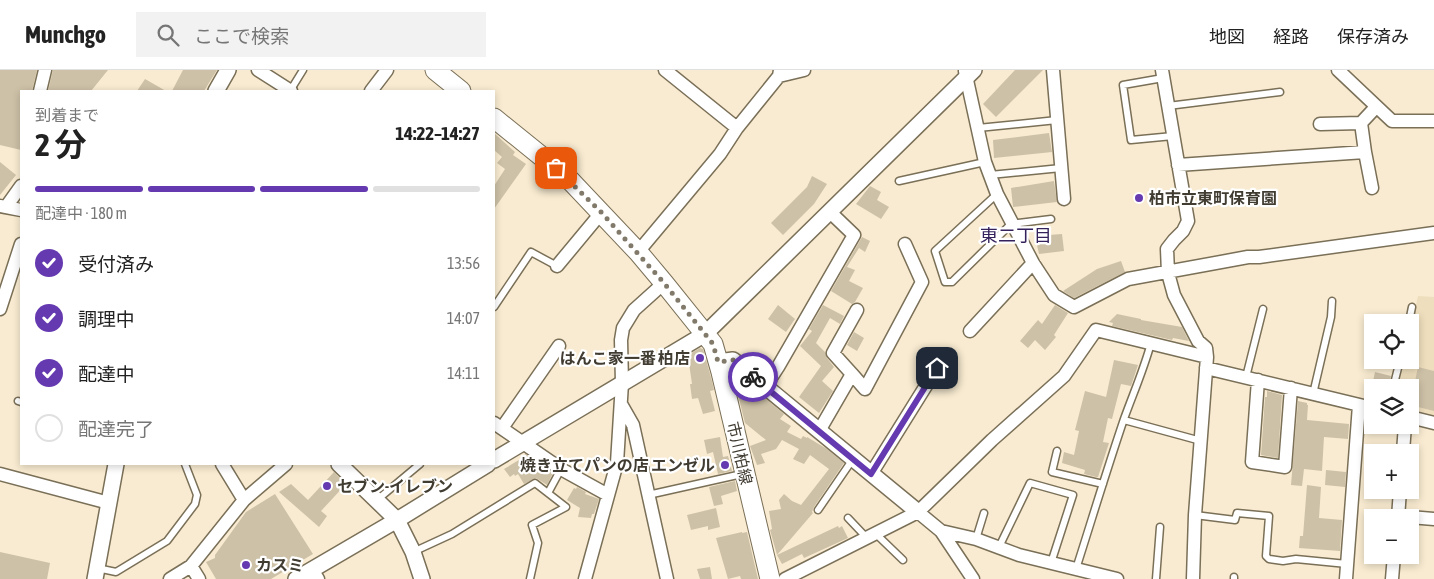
<!DOCTYPE html>
<html lang="ja">
<head>
<meta charset="utf-8">
<style>
  :root { --surface:#fff; --page:#f2f2f2; --text:#222; --muted:#767676; --line:#e0e0e0; --accent:#6539b0 }
  body { margin:0; font-family:"Asap Condensed","Noto Sans JP",sans-serif; background:var(--page); color:var(--text); height:100vh; display:flex; flex-direction:column; font-size:19px; white-space:nowrap }
  * { box-sizing:border-box; margin:0 }
  p { font-size:16px; color:var(--muted) }
  .icon { flex:none; width:28px; height:28px; fill:none; stroke:currentColor; stroke-width:2; stroke-linecap:round; stroke-linejoin:round }
  .map { position:relative; flex:1; overflow:hidden }
  .side { position:absolute; left:20px; top:20px; width:475px; height:375px; display:flex; flex-direction:column; background:var(--surface); border-radius:0px; box-shadow:0 2px 8px #0003 }
  .side>* { flex:none }
  .tools { position:absolute; left:1364px; top:244px; display:grid; gap:10px }
  .tools a { display:grid; place-items:center; width:55px; height:55px; border-radius:0px; background:var(--surface); box-shadow:0 2px 8px #0003; font-size:25px }
  .pin { position:absolute; display:grid; place-items:center; width:42px; height:42px; color:#fff; margin:-21px; border-radius:10px; box-shadow:0 2px 8px #0006 }
  .courier { position:absolute; display:grid; place-items:center; width:50px; height:50px; margin:-25px; border:4px solid #6539b0; border-radius:50%; background:#fff; color:#222; box-shadow:0 1px 6px #0007 }
  .summary em { font-style:normal; font-weight:700 }
  .summary div { display:flex; flex-direction:column-reverse }
  .summary { display:flex; align-items:center; justify-content:space-between; height:85px; padding:0 15px }
  h1 { font-size:32px; font-weight:700; line-height:38px }
  .bar { display:grid; grid-template-columns:repeat(4,1fr); gap:8px 5px; align-content:center; height:60px; padding:0 15px }
  .bar i { height:6px; border-radius:4px; background:var(--line) }
  .bar .active { background:var(--accent) }
  .bar p { grid-column:span 4 }
  ol { padding:0 15px; list-style:none }
  li { display:flex; align-items:center; gap:15px; height:55px }
  li p { margin-inline-start:auto }
  li .icon { padding:5px; border-radius:50%; background:var(--accent); color:#fff; stroke-width:4 }
  li:last-child { color:var(--muted) }
  li i { width:28px; height:28px; border:2px solid var(--line); border-radius:50% }
  header { display:flex; align-items:center; gap:30px; box-sizing:border-box; height:70px; padding:0 25px; background:var(--surface); border-bottom:1px solid var(--line) }
  header strong { font-size:24px }
  nav { display:flex; gap:28px; margin-inline-start:auto; font-size:18px }
  .search { width:350px; height:45px; background:var(--page); display:flex; align-items:center; gap:12px; box-sizing:border-box; padding:0 18px; border-radius:0px; color:var(--muted); font-size:19px }
  .map>svg:first-child { display:block }
</style>
</head>
<body>
<header>
<strong>Munchgo</strong>
<div class="search"><svg class="icon" aria-label="search" viewBox="0 0 24 24"><circle cx="10" cy="10" r="6"/><path d="M15 15l6 6"/></svg>ここで検索</div>
<nav><a>地図</a><a>経路</a><a>保存済み</a></nav>
</header>
<div class="map">
<svg width="1434" height="509" viewBox="0 0 1434 509">
  <rect width="100%" height="100%" fill="#f8ebd1"/>
  <path fill="#eedebd" d="M1418,226L1434,227V349L1410,343V318H1397L1403,290H1410V261Z"/>
  <path fill="#cdc1a7" d="M0,0H37L32,21H21V80L0,75Z
    M53,0H108L91,21H48Z
    M183,0H217L204,21H172Z
    M1015,0H1043L996,47L983,34Z
    M145,9L166,21H137Z
    M494,63L515,82L513,85L526,94L494,139V116L505,99L497,93L502,87L494,80Z
    M1049,63L1052,82L994,88L993,70Z
    M0,92L16,105L0,125Z
    M812,106L827,114L814,134L783,165L771,153L807,117Z
    M1054,111L1057,132L1013,137L1011,118Z
    M870,116L881,122L877,130L889,137L881,149L856,134Z
    M1062,164L1064,181L1039,184L1035,166Z
    M862,167L870,171L865,182L859,178L847,197L855,200L849,211L863,218L855,232L852,234L831,221Z
    M1121,191L1125,202L1074,228L1063,221L1097,199Z
    M778,235L795,249L786,262L768,249Z
    M823,235L844,246L840,254L830,248L816,273L825,282L827,288L834,297L822,311L833,321L819,343L799,327L821,296L800,276L812,261L809,259Z
    M1055,235L1068,243L1054,265L1056,267L1045,280L1035,270L1028,278L1020,271L1038,250L1042,254Z
    M1117,244L1141,249V250L1182,257L1189,271L1173,268L1172,270L1112,256L1113,253L1109,252Z
    M854,262L864,268L857,281L847,275Z
    M700,278L703,279L712,311L714,320L710,321L715,341L703,344L698,328L692,329L690,314H692L689,293L669,296Z
    M753,284L768,297L764,303L748,290Z
    M1114,290L1138,295L1131,316L1121,314L1112,349L1108,348L1103,372L1109,373L1098,407H1096L1084,404L1085,400L1062,393L1064,382L1074,385L1079,361L1075,360L1085,321L1106,327Z
    M1418,297L1434,301V341L1410,335Z
    M1375,302L1391,306L1388,318L1372,316Z
    M742,309L746,316L749,315L784,344L780,349L791,356L787,362L801,369L803,366L807,368V367L827,379L844,393L814,437L812,442L813,443L777,485L770,460L772,459L769,441L781,439L779,430L784,424L792,431L801,435L829,399L810,385L804,394L795,390L793,389L799,379L782,370L776,379L761,384L765,393L757,395L750,376L766,370L745,353L735,313Z
    M1267,321L1282,325L1278,388L1261,385L1265,327H1267Z
    M1298,331L1307,333V335H1308L1307,350L1349,354L1348,369L1324,367L1322,401L1304,399L1302,416L1291,415Z
    M720,367L723,387L728,386L732,401L718,404L713,382L707,384L704,370Z
    M525,384L553,403L547,415L536,408L524,414L518,404L515,406L514,404L510,407L504,399L524,387Z
    M1326,400L1346,402L1345,417L1325,415Z
    M334,402L346,414L321,441L327,446L319,457L279,422L291,414L308,430Z
    M735,411L737,421L721,426L723,434L714,436L709,417Z
    M1307,415L1321,417L1319,448L1342,450L1340,481L1299,478L1300,466H1303Z
    M577,417L586,422L585,424L599,429L594,444H592L591,448L578,447L580,438L567,430L574,418L576,419Z
    M275,424L313,484L271,509H216L206,492L215,488V485L246,442Z
    M716,438L720,457L708,460V456L691,460L687,445Z
    M838,456L839,458L842,456L848,468L804,488L802,484L782,494L777,485Z
    M742,462V463L747,462L758,509H741L740,506L728,509L716,468Z
    M0,482L50,493L47,509H0Z
    M710,497L712,509H700L697,499Z"/>
  <g fill="none" stroke-linecap="round" stroke-linejoin="round">
    <defs>
      <path id="service" d="M1163,8L1123,15L1131,70L1173,66
        M290,21L303,0
        M1168,36L1280,22
        M978,58L1057,50
        M990,105L1061,98
        M899,111L985,92
        M997,124L935,181L945,212H952L1011,154L1051,149
        M494,237L531,182L557,196
        M1409,252L1412,237
        M1246,307L1263,239
        M1393,318L1400,290
        M1313,324L1331,247L1332,231
        M18,331L21,332
        M1124,350L1201,371
        M1057,381L1052,402L1103,414
        M548,423L561,399
        M648,425L742,404
        M377,430L420,394
        M818,440L853,389
        M1195,445L1235,450L1237,443L1269,446L1266,486L1269,489L1283,491L1296,489L1347,494
        M848,448L866,467
        M875,463L903,490
        M976,469L984,443
        M999,477L1030,413L1073,425L1051,493
        M413,482L452,464L535,413L566,437L532,455L538,473L530,509
        M97,498L116,502L167,471L195,434L197,425L185,394
        M1076,499C1092,449 1107,399 1124,349C1133,324 1144,299 1151,273
        M1156,509L1160,457
        M1234,509V507"/>
      <path id="minor" d="M258,0L291,21
        M665,0L737,58
        M1053,0L1064,129
        M1162,0L1188,151L1183,161L1174,170L1167,179L1168,203L1174,225L1198,271L1206,278L1207,287L1195,445L1193,509
        M1338,0L1392,51H1434
        M965,1L985,92L997,124L1033,193L1054,225L1074,237L1128,209L1248,187H1259L1434,163
        M779,6L804,0
        M40,21L45,0
        M371,21L387,0
        M1320,54L1361,53
        M1365,82L1361,53L1376,37
        M1178,95L1365,82L1372,118
        M0,136L21,140
        M6,137L21,116
        M638,182L720,84L737,58L779,6L780,0
        M557,196L601,143
        M0,239L21,174
        M970,261L1033,193
        M1206,298L1372,338
        M852,304L833,283L857,240
        M1258,310L1252,392L1285,397L1291,318
        M765,317L778,297L854,165L830,142
        M621,334L633,355L667,509
        M1410,347L1434,353
        M494,353L561,399L608,425
        M502,358L559,276
        M819,361L852,304L865,319L922,212L905,174
        M1403,382L1405,355
        M222,394L244,430
        M0,404L109,433
        M871,404L937,298
        M918,442L941,461L973,509
        M1398,446L1434,449
        M1398,448L1400,420
        M941,461L976,469L1019,485L1117,509
        M191,496L199,509
        M312,499L318,509
        M170,509L191,496L244,430L286,394
        M585,509L617,393L622,313L621,270L623,258L634,240L664,213
        M785,509L918,442L992,370L1064,306L1096,260L1207,287
        M1346,509L1359,335
        M1392,509L1394,485"/>
      <path id="tertiary" d="M216,21L228,0
        M718,292L733,290L918,442
        M494,390L705,264L974,0
        M339,394L397,450L413,482L422,509
        M95,509L116,394
        M296,509L397,450L488,394"/>
      <path id="primary" d="M435,0L461,21
        M494,48L567,107L638,182L664,213L713,274L721,302L770,509"/>
    </defs>
    <use href="#service" stroke="#7a6f57" stroke-width="9"/>
    <use href="#minor" stroke="#7a6f57" stroke-width="15"/>
    <use href="#tertiary" stroke="#7a6f57" stroke-width="18"/>
    <use href="#primary" stroke="#7a6f57" stroke-width="21"/>
    <use href="#service" stroke="#fff" stroke-width="6"/>
    <use href="#minor" stroke="#fff" stroke-width="12"/>
    <use href="#tertiary" stroke="#fff" stroke-width="15"/>
    <use href="#primary" stroke="#fff" stroke-width="19"/>
  </g>
  <g fill="none" stroke-linecap="round" stroke-linejoin="round">
    <path stroke="#81796a" stroke-width="5" stroke-dasharray="0 9" d="M556,98L602,143L664,213L713,274L718,292L733,290L753,307"/>
    <path stroke="#6539b0" stroke-width="6" d="M753,307L871,404L937,298"/>
  </g>
  <g fill="#6539b0" stroke="#fff" stroke-width="2">
    <circle cx="1139" cy="128" r="5"/>
    <circle cx="700" cy="288" r="5"/>
    <circle cx="725" cy="395" r="5"/>
    <circle cx="327" cy="416" r="5"/>
    <circle cx="246" cy="495" r="5"/>
  </g>
  <g text-anchor="middle" dominant-baseline="central" stroke-width="4.5" stroke-linejoin="round" paint-order="stroke">
    <g font-size="16" font-weight="bold" fill="#413c32" stroke="#fff" text-anchor="start">
      <text x="1149" y="128">柏市立東町保育園</text>
      <text x="690" y="288" text-anchor="end">はんこ家一番 柏店</text>
      <text x="715" y="395" text-anchor="end">焼き立てパンの店 エンゼル</text>
      <text x="337" y="416">セブン-イレブン</text>
      <text x="256" y="495">カスミ</text>
    </g>
    <g font-size="16" fill="#413c32" stroke="#fff">
      <text transform="translate(740 383) rotate(77)">市川柏線</text>
    </g>
    <g font-size="18" fill="#35225c" stroke="#fff">
      <text x="1016" y="165">東二丁目</text>
    </g>
  </g>
</svg>
<div class="tools">
<a><svg class="icon" aria-label="locate" viewBox="0 0 24 24"><circle cx="12" cy="12" r="6"/><path d="M12 2v4M12 18v4M2 12h4M18 12h4"/></svg></a>
<a><svg class="icon" aria-label="layers" viewBox="0 0 24 24"><path d="M12 4l9 5-9 5-9-5zM3 14l9 5 9-5"/></svg></a>
<a>+</a>
<a>−</a>
</div>
<div class="pin" style="left:556px;top:98px;background:#ea580c"><svg class="icon" aria-label="bag" viewBox="0 0 24 24"><path d="M5 8h14l-1 12H6zM9 8a3 3 0 0 1 6 0"/></svg></div>
<div class="pin" style="left:937px;top:298px;background:#1f2937"><svg class="icon" aria-label="home" viewBox="0 0 24 24"><path d="M3 11l9-7 9 7M6 9v11h12V9"/></svg></div>
<div class="courier" style="left:753px;top:307px"><svg class="icon" aria-label="bike" viewBox="0 0 24 24"><circle cx="6" cy="16" r="4"/><circle cx="18" cy="16" r="4"/><path d="M6 16l4-8h5l3 8M10 8l3 8H6M13 5h3"/></svg></div>
<section class="side">
<div class="summary"><div><h1>2 分</h1><p>到着まで</p></div><em>14:22–14:27</em></div>
<div class="bar"><i class="active"></i><i class="active"></i><i class="active"></i><i></i><p>配達中 · 180 m</p></div>
<ol>
<li><svg class="icon" aria-label="check" viewBox="0 0 24 24"><path d="M5 12l5 5 9-10"/></svg>受付済み<p>13:56</p></li>
<li><svg class="icon" aria-label="check" viewBox="0 0 24 24"><path d="M5 12l5 5 9-10"/></svg>調理中<p>14:07</p></li>
<li><svg class="icon" aria-label="check" viewBox="0 0 24 24"><path d="M5 12l5 5 9-10"/></svg>配達中<p>14:11</p></li>
<li><i></i>配達完了</li>
</ol>
</section>
</div>
</body>
</html>
